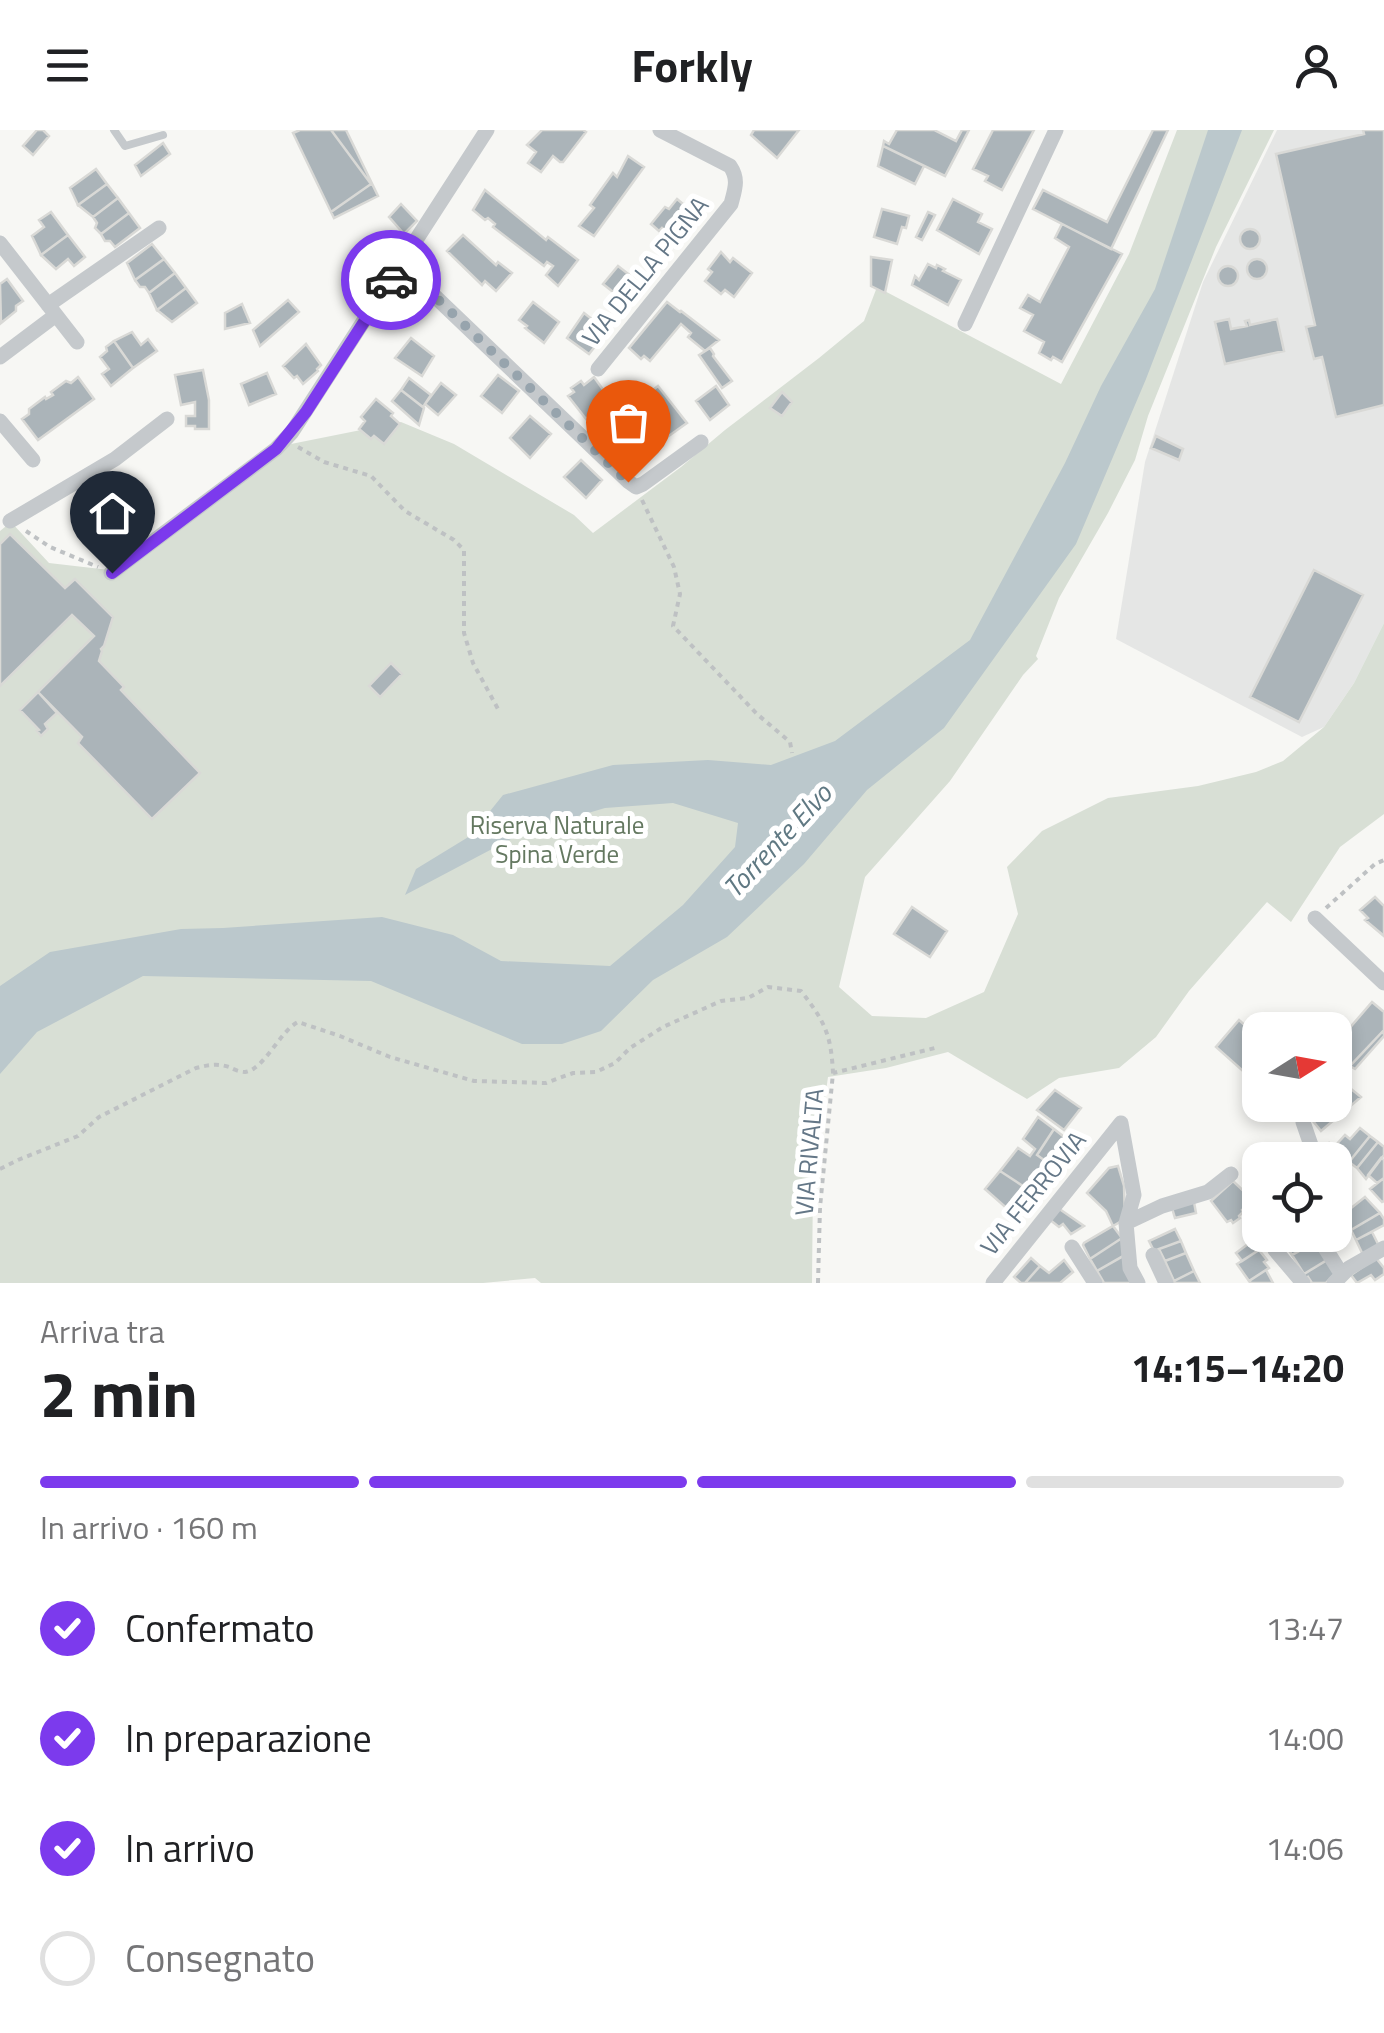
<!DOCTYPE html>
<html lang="it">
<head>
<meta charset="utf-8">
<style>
  :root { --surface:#fff; --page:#f6f6f6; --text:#202124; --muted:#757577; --line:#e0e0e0; --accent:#7c3aed }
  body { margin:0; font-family:"Titillium Web",sans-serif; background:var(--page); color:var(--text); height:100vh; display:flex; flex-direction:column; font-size:38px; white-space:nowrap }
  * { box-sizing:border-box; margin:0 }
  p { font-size:32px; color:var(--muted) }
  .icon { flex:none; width:55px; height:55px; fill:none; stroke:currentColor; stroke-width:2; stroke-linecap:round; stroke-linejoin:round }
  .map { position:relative; height:1153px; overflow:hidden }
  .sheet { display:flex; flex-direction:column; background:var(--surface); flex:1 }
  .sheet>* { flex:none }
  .needle { width:65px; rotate:79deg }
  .controls { position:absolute; left:1242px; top:882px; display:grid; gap:20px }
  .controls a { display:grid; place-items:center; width:110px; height:110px; border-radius:20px; background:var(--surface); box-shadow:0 5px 15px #0003; font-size:50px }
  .pin { position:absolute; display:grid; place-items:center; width:85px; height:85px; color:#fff; margin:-102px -42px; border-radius:50% 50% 50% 0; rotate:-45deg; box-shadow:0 0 10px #0007 }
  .pin .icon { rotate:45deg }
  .courier { position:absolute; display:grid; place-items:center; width:100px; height:100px; margin:-50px; border:8px solid #7c3aed; border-radius:50%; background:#fff; color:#222; box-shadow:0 2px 12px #0007 }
  .overview em { font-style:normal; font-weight:700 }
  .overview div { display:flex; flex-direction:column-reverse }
  .overview { display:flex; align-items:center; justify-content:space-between; height:170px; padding:0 40px }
  h1 { font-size:65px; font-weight:700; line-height:75px }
  .bar { display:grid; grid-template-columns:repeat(4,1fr); gap:15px 10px; align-content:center; height:120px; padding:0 40px }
  .bar i { height:12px; border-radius:8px; background:var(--line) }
  .bar .current { background:var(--accent) }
  .bar p { grid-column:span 4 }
  ol { padding:0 40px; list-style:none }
  li { display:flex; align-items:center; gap:30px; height:110px }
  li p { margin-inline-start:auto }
  li .icon { padding:10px; border-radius:50%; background:var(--accent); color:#fff; stroke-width:4 }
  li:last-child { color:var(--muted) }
  li i { width:55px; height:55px; border:5px solid var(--line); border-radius:50% }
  header { display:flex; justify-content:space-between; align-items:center; height:130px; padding:0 40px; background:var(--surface); font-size:45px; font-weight:700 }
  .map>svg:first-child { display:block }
</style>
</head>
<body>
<header><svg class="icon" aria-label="menu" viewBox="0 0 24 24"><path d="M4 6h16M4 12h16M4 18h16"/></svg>Forkly<svg class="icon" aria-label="person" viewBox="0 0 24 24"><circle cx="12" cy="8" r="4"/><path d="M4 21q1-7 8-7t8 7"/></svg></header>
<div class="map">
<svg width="1384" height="1153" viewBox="0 0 1384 1153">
  <rect width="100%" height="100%" fill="#f7f7f4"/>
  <path fill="#e5e6e5" d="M1277,0H1384V493L1354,553L1324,597L1302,607L1116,509L1145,332L1203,152Z"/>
  <path fill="#d8dfd5" d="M1177,0H1274L1216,117L1148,286L1135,330L1108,383L1059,468L1036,526L1038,529L1023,545L950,651L865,747L839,857L872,886L926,888L984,862L1018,784L1007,737L1042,701L1108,668L1198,656L1256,642L1283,631L1324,597L1354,553L1384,493V684L1340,717L1291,792L1267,772L1189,861L1156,907L1119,938L1059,948L1027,969L948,922L886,938L828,947L813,1052L812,1153H541L535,1148L483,1153H0V401L11,392L49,433L118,441L291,314L401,292L454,314L574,385L593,403L681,337L725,300L819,228L864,191L877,157L1061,254L1129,124Z"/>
  <path fill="#bbc8cc" d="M1208,0H1242L1146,249L1076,414L944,598L867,660L804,734L727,807L653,850L601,901L562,914H522L371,851L143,846L37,902L0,944V856L50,822L181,799L223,798L382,787L453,805L501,831L610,836L683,775L735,717L738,693L673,673L605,678L524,702L405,765L416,739L470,706L503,665L613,635L708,630L771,635L835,611L970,510L1065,333L1101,256L1155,159Z"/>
  <path fill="#abb4b9" stroke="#d9d9d6" stroke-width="2.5" d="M37,0H43L49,6L33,25L23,16Z
    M300,0H331L371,54L331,82L293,3Z
    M331,0H346L378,66L334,88L331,82L371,54Z
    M542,0H583L586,2L563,32H560L553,26L541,42L528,33L536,22L527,15Z
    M754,0H799L777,28L751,5Z
    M897,0H934L956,11L962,0H969L945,46L883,16L884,11L889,14Z
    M993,0H1034L1002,60L985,51L988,46L973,39Z
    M1153,0H1168L1111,119L1033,79L1043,60L1107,92Z
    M1363,0H1384V275L1336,287L1322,227L1314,229L1306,197L1315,195L1276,24L1364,4Z
    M163,13L170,24L141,46L135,35Z
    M883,16L924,36L915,54L878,36Z
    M628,26L644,37L594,106L579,96L594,78L590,75L613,43L617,47Z
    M96,39L107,54L78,75L70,58Z
    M107,54L118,68L93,87L78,75Z
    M485,60L546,110L548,107L578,130L558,156L546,145L553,136L547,132L544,136L493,97L495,94L488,88L485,90L473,80Z
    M118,68L129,83L101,104L95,98L97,93L93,87Z
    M677,69L695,84L675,108L662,98L659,101L651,94L665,77L669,79Z
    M953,69L982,84L978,92L992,99L979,124L937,100Z
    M401,74L417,91L404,104L389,87Z
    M882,79L909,86L906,98L902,97L897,114L874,107Z
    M51,82L68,105L41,125L32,106L44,97L39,90Z
    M928,82L935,85L922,110L916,107Z
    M129,83L140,98L115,117L110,111H105L101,104Z
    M1062,94L1122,124L1062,232L1053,227L1051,230L1039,223L1044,212L1024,201L1033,185L1020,178L1028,165L1040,172L1069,117L1055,108Z
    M1240 109a10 10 0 1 1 20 0a10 10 0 1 1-20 0Z
    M68,105L85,127L74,136L68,129L56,139L41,125Z
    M463,105L496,135L498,132L512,143L496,161L485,151L482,155L447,121Z
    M152,114L164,129L135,150L127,133Z
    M721,122L730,132L733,128L752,143L734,167L725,160L721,164L705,151L712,142L708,139Z
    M871,127L892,130L885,163L871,156Z
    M1247 139a10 10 0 1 1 20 0a10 10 0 1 1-20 0Z
    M164,129L175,143L149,163L145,157H140L135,150Z
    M928,134L936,138L937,135L945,139L943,141L961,150L948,175L912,155L915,146L919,150Z
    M1218 146a10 10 0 1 1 20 0a10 10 0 1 1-20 0Z
    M618,136L636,150L622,169L603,154Z
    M175,143L186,158L157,180L149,163Z
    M7,149L23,171L16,176V181L1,193L0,154Z
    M186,158L197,173L172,192L157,180Z
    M288,170L299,182L260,216L253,200Z
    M533,172L559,192L544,213L525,198L527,196L519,190Z
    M667,172L680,182L681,181L719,210L705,221L688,207L691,203L681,194L650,231L644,226L641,229L629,218Z
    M242,174L250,193L225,199V183Z
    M584,183L607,201L589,224L567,208Z
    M1229,189L1231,199L1247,196L1245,191L1249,190L1250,195L1277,189L1284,221L1225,234L1215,192Z
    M132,202L141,215L148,209L157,221L133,238L114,211Z
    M411,208L434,226L422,246L395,228Z
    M114,211L133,238L111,256L102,244L109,239L100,227L107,221L106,217Z
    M306,214L321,235L317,239L318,241L303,254L297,246L294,248L283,236Z
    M710,218L714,224L713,226L732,251L722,258L699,225Z
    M203,240L209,270V299H195V296H186V286H195V272L181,275L175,245Z
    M267,243L276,264L249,275L241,254Z
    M498,245L519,261L502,283L481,266Z
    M78,247L94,269L38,310L22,289L29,284V279L45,267L46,269L53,265L51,262L66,251L71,253Z
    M594,247L609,268L586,289L568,266L574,262L571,258L581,251L584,255Z
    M409,248L431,265L423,277L401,260Z
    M441,253L456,265L438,285L425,274Z
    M658,256L687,293L656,315L639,292L660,277L649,263Z
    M716,256L729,275L710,290L696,271Z
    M401,260L424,278L419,295L392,271Z
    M782,262L792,272L782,286L770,278Z
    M376,269L393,283L391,286L400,294L384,314L374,306L371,309L359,299L365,291L361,287Z
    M530,286L551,304L530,328L510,308Z
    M1156,306L1183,319L1179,330L1151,318Z
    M581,330L602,350L586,368L564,347Z
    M10,404L65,458L75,449L113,487L104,516L101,519L102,521L99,531L124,557L121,560L200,643L152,689L78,613L82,607L38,562L94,506L72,485L0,556V414Z
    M1314,440L1363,465L1299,592L1250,567Z
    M391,533L402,544L380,567L369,556Z
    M38,562L57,583L45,594L48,599L41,606L37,601L39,600L20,580Z
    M1375,767L1384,776V806L1365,790L1368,788L1360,780Z
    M912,777L947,801L930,827L894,804Z
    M1372,872L1384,882V900L1350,936L1335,923V915Z
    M1239,890L1260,909V940L1252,949L1216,917Z
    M1384,900V906L1355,939L1350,936Z
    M1340,950L1361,967L1321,1001L1313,991L1330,975H1335V955Z
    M1055,960L1081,978L1064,1000L1037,980Z
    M1038,987L1054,999L1037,1025L1058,1040L1038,1066L1000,1041L1018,1018L1030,1026L1035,1019L1023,1009Z
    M1360,998L1370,1006L1349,1032L1338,1024L1333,1030H1327L1320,1020L1329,1013L1333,1018L1345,1005L1350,1009Z
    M1054,999L1077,1017L1058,1040L1037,1025Z
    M1370,1006L1378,1012L1357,1038L1349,1032Z
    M1378,1012L1384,1017V1025L1366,1049L1357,1038Z
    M1381,1028L1384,1030V1048L1377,1053L1368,1045Z
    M1118,1036L1124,1056L1125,1089L1113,1096L1106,1081L1087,1063L1109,1038Z
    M1000,1041L1038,1066L1019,1089L985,1059Z
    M1384,1048V1071L1382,1072L1370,1059Z
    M1233,1051L1253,1070L1242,1080L1243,1082L1239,1086L1240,1088L1233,1093L1231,1090L1227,1092L1211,1071Z
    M1365,1067L1380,1083L1351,1100L1346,1089L1338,1094L1336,1090Z
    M1194,1072L1196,1083L1175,1088L1172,1078Z
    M1058,1078L1084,1096L1071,1104L1063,1094L1059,1097L1049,1089Z
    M1380,1083L1384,1089V1095L1356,1110L1351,1100Z
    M1113,1096L1122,1108L1090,1129L1083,1115L1084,1113Z
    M1175,1099L1181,1111L1154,1121L1149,1111Z
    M1372,1102L1379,1116L1363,1125L1356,1110Z
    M1260,1105H1276L1274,1108L1277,1113L1266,1120L1257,1107Z
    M1298,1105H1301L1308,1116L1292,1125L1287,1117L1285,1119V1113Z
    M1122,1108L1125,1125L1097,1141L1090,1129Z
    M1181,1111L1186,1123L1165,1131L1159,1119Z
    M1252,1111L1259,1120L1242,1131L1236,1123Z
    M1315,1112L1327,1130L1304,1144L1292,1125Z
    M1259,1120L1267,1130L1264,1132L1269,1138L1249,1151L1237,1134Z
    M1186,1123L1194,1141L1174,1151L1165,1131Z
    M1125,1125L1133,1153H1104L1097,1141Z
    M1031,1128L1040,1136L1025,1153H1021L1014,1147Z
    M1376,1128L1384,1138V1144L1375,1150L1371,1145L1357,1153L1351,1145Z
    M1064,1130L1073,1142L1060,1153H1025L1040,1136L1049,1143Z
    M1327,1130L1335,1144L1326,1153H1312L1308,1147L1306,1149L1304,1144Z
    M1266,1140L1273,1153H1251L1249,1151Z
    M1194,1141L1200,1153H1174V1151Z"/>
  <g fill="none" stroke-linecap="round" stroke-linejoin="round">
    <path stroke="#bec1c3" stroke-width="4" stroke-dasharray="5 5" stroke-linecap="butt" d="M298,317L324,332L371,346L405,381L454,410L464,420V503L473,533L498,579
      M642,370L674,437L680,464L673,496L757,584L790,612L792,623
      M26,401L50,417L98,437
      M1326,778L1375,734L1384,730
      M0,1039L18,1030L78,1006L99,987L196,938C208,935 217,933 229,937C233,939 239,942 245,942C264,940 280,901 298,892L340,906L390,927L474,951L546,953L573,943L596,942L615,933L630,918L663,897L721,871L748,868L768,857L801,861C825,892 831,904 833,943
      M818,1153L820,1077L833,943L939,917"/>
    <path stroke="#c5c9cc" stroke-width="8" d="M114,0L125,16L163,5"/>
    <path stroke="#c5c9cc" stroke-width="15" d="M0,113L77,212
      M401,134L629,352L636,357L643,354L701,312
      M48,175L159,98
      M965,194L1056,0
      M0,227L56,185
      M598,239L731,74C735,59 739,49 730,36L660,0
      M0,291L33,330
      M10,391L115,329L167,289
      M111,443L276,319L292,302L487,0
      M1315,788L1384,853
      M1303,992L1313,1021L1320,1030
      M1121,993L1134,1065L1126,1093L1130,1138L1138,1153
      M1335,1066L1342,1080L1335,1085
      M1126,1093L1162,1076L1208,1062L1231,1044
      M1287,1105L1275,1120L1303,1153
      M1317,1105L1342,1145
      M1072,1117L1095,1153
      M1153,1125L1166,1153
      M993,1153L1121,993
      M1334,1153L1349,1138L1384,1118"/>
  </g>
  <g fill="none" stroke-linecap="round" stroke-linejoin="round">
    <path stroke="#97a4ad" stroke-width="10" stroke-dasharray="0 18" d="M391,150L401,134L628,352"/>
    <path stroke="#7c3aed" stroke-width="12" d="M112,443L276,319L306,282L391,150"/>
  </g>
  <g text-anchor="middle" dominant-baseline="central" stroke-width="10" stroke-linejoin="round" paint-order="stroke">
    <g font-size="25" fill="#647787" stroke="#fff">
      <text transform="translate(645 141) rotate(-51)">VIA DELLA PIGNA</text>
      <text transform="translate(809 1022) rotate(-85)">VIA RIVALTA</text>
      <text transform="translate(1033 1063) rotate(-51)">VIA FERROVIA</text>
    </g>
    <g font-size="25" fill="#647860" stroke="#fff">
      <text x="557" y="695">Riserva Naturale<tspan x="557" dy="29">Spina Verde</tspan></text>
    </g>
    <g font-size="28" font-style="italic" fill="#607983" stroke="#fff">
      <text transform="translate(777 710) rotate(-47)">Torrente Elvo</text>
    </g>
  </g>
</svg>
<div class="controls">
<a><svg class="needle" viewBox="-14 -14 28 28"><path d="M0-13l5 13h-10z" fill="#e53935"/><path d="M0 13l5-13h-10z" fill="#757577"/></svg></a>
<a><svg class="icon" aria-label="locate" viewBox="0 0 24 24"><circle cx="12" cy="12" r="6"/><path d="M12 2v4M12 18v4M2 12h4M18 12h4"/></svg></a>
</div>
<div class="pin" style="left:628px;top:352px;background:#ea580c"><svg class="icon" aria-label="bag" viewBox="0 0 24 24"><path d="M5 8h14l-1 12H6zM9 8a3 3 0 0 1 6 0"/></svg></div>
<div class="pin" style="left:112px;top:443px;background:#1f2937"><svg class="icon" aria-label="home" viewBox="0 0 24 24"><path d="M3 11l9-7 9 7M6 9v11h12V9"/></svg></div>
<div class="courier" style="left:391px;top:150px"><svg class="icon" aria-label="car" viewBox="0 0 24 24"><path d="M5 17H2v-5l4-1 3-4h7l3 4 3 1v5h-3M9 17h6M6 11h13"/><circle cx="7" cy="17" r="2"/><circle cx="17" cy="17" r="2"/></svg></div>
</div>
<section class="sheet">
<div class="overview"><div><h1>2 min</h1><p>Arriva tra</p></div><em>14:15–14:20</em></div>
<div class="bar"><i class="current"></i><i class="current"></i><i class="current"></i><i></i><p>In arrivo · 160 m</p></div>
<ol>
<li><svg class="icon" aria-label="check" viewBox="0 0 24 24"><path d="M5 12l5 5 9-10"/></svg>Confermato<p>13:47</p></li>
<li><svg class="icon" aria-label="check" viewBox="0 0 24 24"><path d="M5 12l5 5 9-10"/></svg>In preparazione<p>14:00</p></li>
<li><svg class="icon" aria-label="check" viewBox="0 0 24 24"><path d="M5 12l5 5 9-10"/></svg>In arrivo<p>14:06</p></li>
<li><i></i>Consegnato</li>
</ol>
</section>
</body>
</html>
